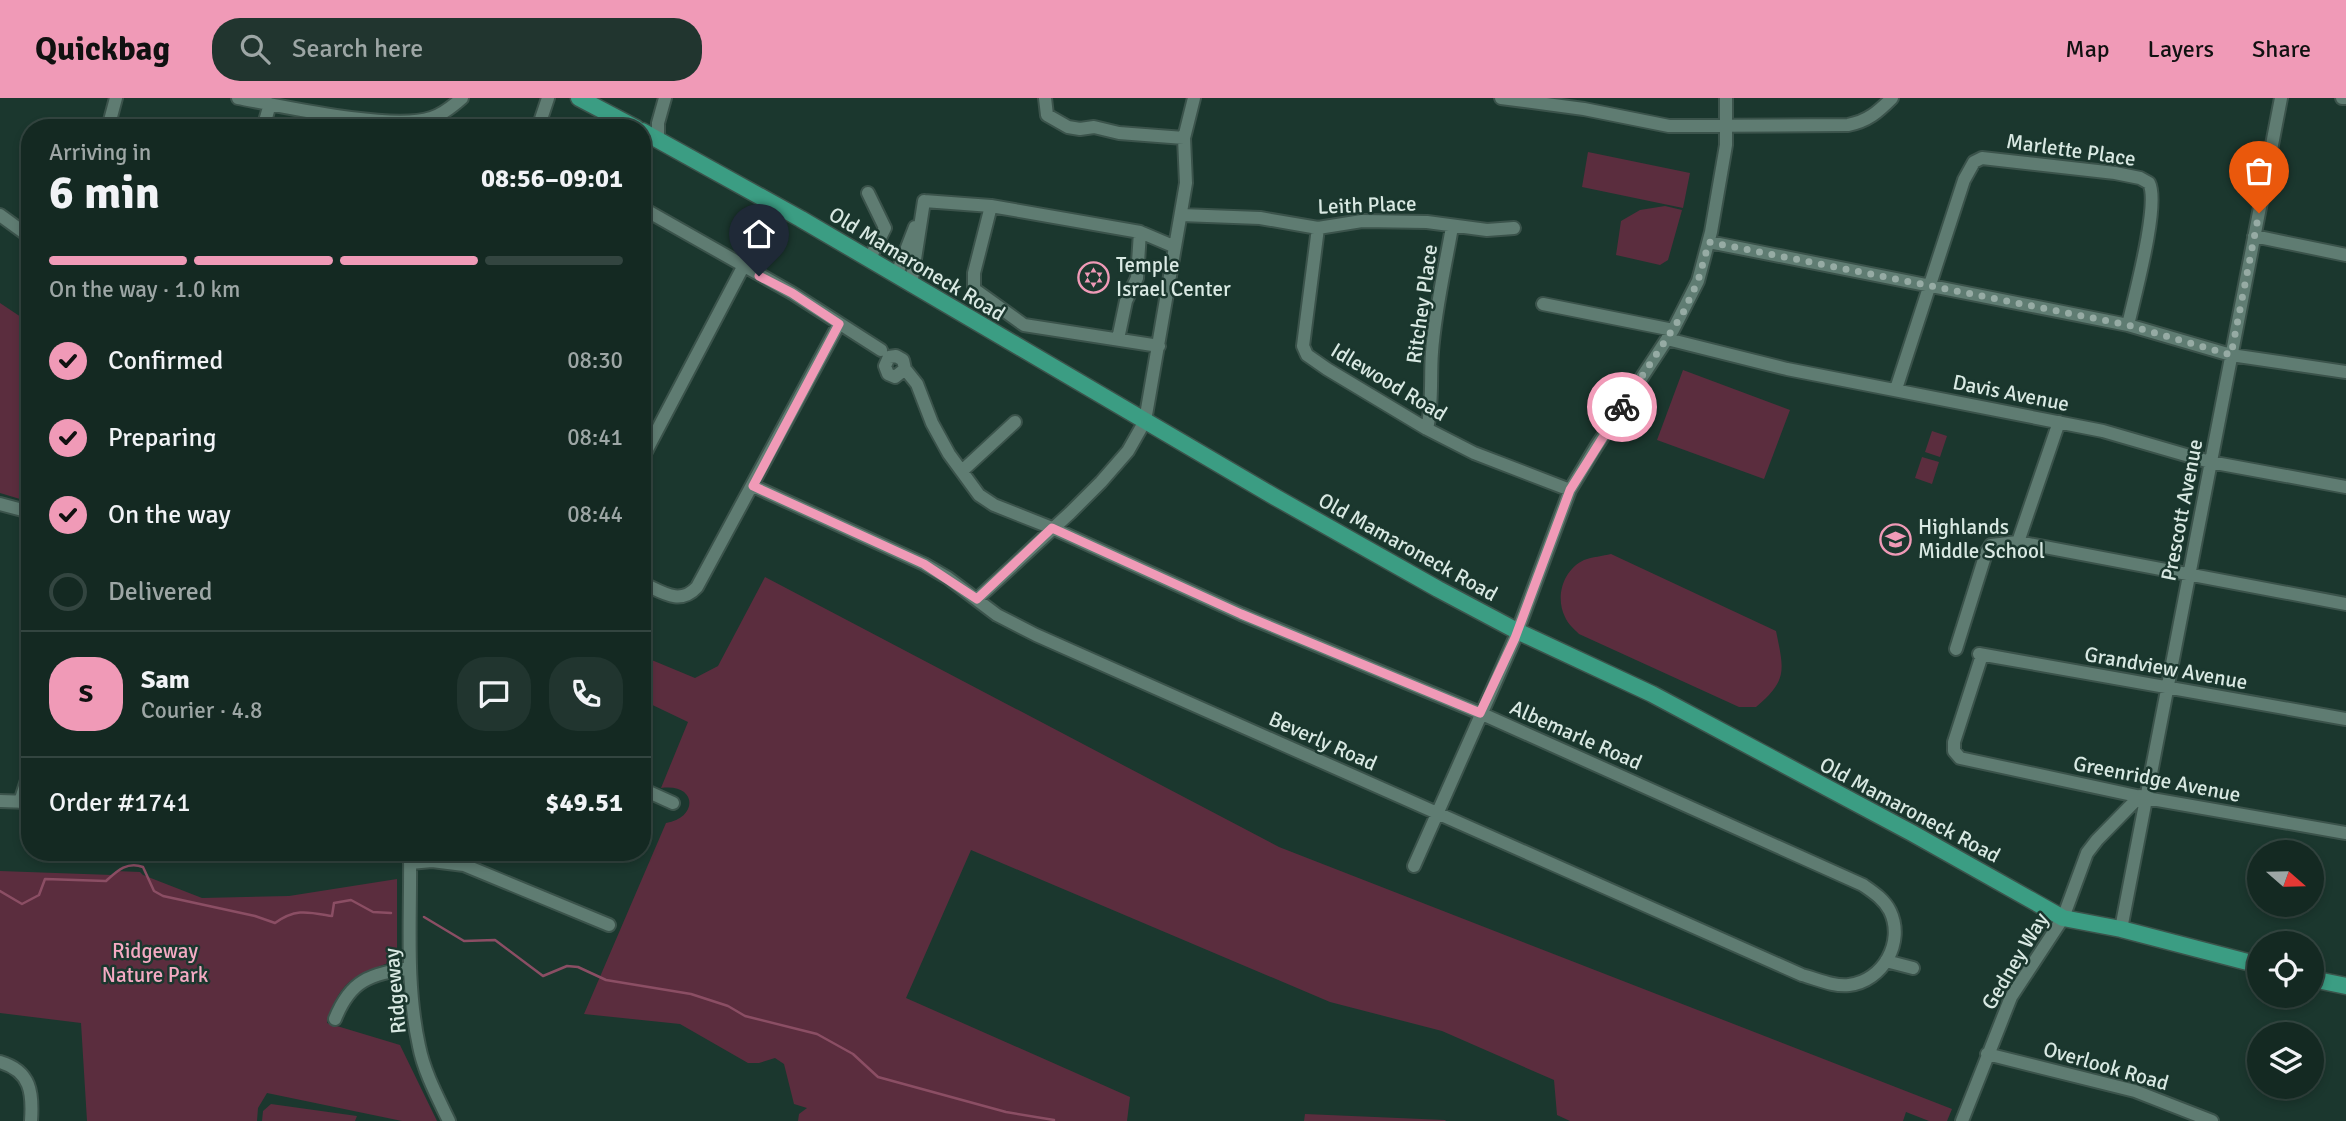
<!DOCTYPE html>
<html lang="en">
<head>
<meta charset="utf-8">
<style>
  :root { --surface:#142922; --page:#21352f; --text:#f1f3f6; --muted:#9da6a5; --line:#334540; --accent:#f09ab7 }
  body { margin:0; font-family:Signika,sans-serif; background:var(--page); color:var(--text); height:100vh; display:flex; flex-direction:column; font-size:26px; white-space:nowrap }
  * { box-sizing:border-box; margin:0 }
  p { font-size:23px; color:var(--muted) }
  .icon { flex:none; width:38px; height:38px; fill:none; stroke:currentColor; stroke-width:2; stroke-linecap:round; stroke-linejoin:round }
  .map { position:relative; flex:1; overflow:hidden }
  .sheet { position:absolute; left:21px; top:21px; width:630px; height:742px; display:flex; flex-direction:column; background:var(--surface); border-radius:28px; box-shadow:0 4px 10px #0003,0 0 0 2px var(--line) }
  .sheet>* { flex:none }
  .needle { width:46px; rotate:110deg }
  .controls { position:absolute; left:2247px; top:742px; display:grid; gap:14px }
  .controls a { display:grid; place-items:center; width:77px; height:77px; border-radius:50%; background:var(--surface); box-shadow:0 4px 10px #0003,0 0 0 2px var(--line); font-size:35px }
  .pin { position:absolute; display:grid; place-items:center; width:60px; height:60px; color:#fff; margin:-72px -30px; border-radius:50% 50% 50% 0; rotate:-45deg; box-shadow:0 0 7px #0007 }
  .pin .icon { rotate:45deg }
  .courier { position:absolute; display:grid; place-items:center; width:70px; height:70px; margin:-35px; border:5px solid #f09ab7; border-radius:50%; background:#fff; color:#222; box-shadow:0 2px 9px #0007 }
  .head em { font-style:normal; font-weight:700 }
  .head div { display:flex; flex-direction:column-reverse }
  .head { display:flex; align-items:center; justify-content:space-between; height:119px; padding:0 28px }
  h1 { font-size:46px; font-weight:700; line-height:52px }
  .bar { display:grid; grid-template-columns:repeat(4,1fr); gap:10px 7px; align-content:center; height:84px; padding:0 28px }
  .bar i { height:9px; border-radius:5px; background:var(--line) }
  .bar .selected { background:var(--accent) }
  .bar p { grid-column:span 4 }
  .line { display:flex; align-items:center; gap:18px; padding:0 28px; border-top:2px solid var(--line) }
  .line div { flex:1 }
  .round { display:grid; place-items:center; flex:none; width:74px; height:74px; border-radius:28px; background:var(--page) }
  ol { padding:0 28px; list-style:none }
  li { display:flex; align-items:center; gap:21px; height:77px }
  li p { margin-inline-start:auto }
  li .icon { padding:7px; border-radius:50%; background:var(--accent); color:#111; stroke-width:4 }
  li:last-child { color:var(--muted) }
  li i { width:38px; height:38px; border:4px solid var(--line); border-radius:50% }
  header { display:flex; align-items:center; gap:42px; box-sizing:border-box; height:98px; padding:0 35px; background:var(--accent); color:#111 }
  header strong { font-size:33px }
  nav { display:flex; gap:38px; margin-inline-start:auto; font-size:24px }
  .search { width:490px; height:63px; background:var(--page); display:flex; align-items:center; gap:18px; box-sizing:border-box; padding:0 24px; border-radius:28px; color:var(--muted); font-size:26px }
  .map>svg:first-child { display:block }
</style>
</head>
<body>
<header>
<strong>Quickbag</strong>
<div class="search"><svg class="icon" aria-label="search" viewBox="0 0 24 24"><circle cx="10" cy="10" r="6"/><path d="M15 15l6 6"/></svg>Search here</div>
<nav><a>Map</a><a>Layers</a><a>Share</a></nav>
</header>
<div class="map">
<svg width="2346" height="1023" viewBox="0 0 2346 1023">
  <rect width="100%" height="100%" fill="#1b372e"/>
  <path fill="#5b2d3e" d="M1588,54L1690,75L1683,110L1582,89Z
    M1665,108L1682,112L1668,162L1660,167L1616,157L1621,123L1640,112Z
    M0,205L30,225V404L0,395Z
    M1683,272L1790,312L1764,381L1657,342Z
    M1932,333L1947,338L1940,359L1925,354Z
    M1922,359L1939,364L1932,386L1915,380Z
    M1611,456L1776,533C1784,572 1788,582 1756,609H1739L1579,536C1574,531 1568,526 1565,519C1555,499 1563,472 1584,462C1592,459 1603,458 1611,456Z
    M765,479L1279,749L1952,1011L1947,1023H1929L1906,1014L1903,1023H1570L1557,1017L1554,982L1442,933L1330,904L971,752L906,900L1130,999L1127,1023H798L799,1016L807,1010L794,1006L784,966L775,960L759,965H748L680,926L584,916L666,725C698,720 698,685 661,690L688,624L642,602V558L695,580L718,568Z
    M0,773L112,777L116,773L140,774L143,777L202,800L289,798L397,781V862C357,876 340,880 327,925L400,947L437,1023H402L267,995L258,1010L257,1023H87L81,925L0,915Z
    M271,1006L357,1018L355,1023H262L263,1013Z
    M1305,1016L1445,1022L1446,1023H1304Z"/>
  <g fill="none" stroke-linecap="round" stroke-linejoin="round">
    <path stroke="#8b4e64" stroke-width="2.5" d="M0,793L22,806L39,797L45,781L106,783C117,773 127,763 143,769L154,793L163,798L255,818L275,825C296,810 308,814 332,818L334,805L351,802L373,814L391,815
      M424,819L464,843L495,842L543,878L567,868L578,869L606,882L691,896L728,908L745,918L817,936L853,956L878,979L1006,1014L1054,1022"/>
    <defs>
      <path id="minor" d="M238,0C281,8 392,33 431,20C442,17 453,8 462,0
        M1045,0L1047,17L1068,29L1080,31L1094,29L1119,35L1184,40
        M1501,0L1584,11L1669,28L1848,27C1868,23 1878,14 1892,0
        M2342,0H2346
        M108,30L116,0
        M263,30L270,6
        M538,30L548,0
        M658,42V25L665,0
        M868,95L885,130L869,162
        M924,103L991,108
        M642,110L792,195L881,252
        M0,117L30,139
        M1181,117L1260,120L1318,130L1362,123L1427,124L1487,132L1514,130
        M642,125L648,113
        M1318,130L1303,248L1307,257L1327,271L1427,331L1474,355L1570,392
        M2254,138L2346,157
        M1709,144L2128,227L2231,257L2346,274
        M896,178L915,129
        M911,187L924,103
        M1543,206L1673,232
        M1118,241L1126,203L1137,180L1140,134
        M1667,241L1787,271L2103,333L2210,364L2346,389
        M1159,248L1024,227L974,191V175L991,108L1140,134L1173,148
        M1896,291L1964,82L1974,64L1982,60L2115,75L2140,80L2149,85C2160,106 2134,200 2128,227
        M1427,331C1433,305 1430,280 1432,254C1435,212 1445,170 1452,129
        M642,361L743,169
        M962,373L1015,324
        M753,388L924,466L948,480L997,517L1036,537L1802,877C1817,881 1834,889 1849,887C1883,883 1905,844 1890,813C1884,801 1873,794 1863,787L1480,615L1241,516L1052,430L994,407L979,397L949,356L932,325L917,286L905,271L903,262L896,258L889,259L885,268L888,276L895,279L905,271
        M0,406L30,414
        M2018,444L2059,324
        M642,485C662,494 680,508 697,489L839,226
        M977,501L1070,415L1101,384L1128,353L1145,323L1186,85L1184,40L1194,0
        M1956,551L1986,455L1991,447L2018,444L2346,506
        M1979,556L2346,621
        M1982,557L1954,644V653L1960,660L2146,700L2346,735
        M642,691L673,705
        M0,703L30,704
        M20,704L30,673
        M410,754C411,819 405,884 419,948C424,974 438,1000 449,1023
        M410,765L432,763L464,767L609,827
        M1414,768L1515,540L1570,392L1596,349L1673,232L1698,183L1711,134L1726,47V0
        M2121,831L2281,0
        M1886,863L1913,870
        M335,921C351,881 370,877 409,870
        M1987,956L2135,993L2212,1023
        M0,964C31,973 33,995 31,1023
        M1962,1023L2011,899L2063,820L2087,755L2097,742L2140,698"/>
      <path id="major" d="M579,0L636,30
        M642,33L801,121L1275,399L1438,491L1517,533L1652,596L1912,735L2063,820L2121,831L2259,867
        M2312,881L2346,888"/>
    </defs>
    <use href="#minor" stroke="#3b534b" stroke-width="16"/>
    <use href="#major" stroke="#3b534b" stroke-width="19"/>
    <use href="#minor" stroke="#5f7c72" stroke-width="12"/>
    <use href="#major" stroke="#3b9d83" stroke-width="16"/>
  </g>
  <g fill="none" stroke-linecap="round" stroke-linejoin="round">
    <path stroke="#96aba4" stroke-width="7" stroke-dasharray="0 12.6" d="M1622,309L1682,217L1698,183L1709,144L2128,227L2231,257L2259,115"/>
    <path stroke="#f09ab7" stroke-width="9" d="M759,178L792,195L839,226L753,388L924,466L977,501L1052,430L1241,516L1480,615L1515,540L1570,392L1622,309"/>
  </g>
  <defs>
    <symbol id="synagogue-ring" viewBox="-11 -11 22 22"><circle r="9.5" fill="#1b372e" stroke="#f09ab7" stroke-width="1.5"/><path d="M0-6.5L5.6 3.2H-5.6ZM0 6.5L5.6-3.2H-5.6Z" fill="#f09ab7"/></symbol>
    <symbol id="school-ring" viewBox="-11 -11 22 22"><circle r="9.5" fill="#1b372e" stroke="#f09ab7" stroke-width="1.5"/><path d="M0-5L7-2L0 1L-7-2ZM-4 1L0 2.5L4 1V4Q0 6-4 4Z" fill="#f09ab7"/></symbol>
  </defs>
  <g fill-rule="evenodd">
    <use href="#synagogue-ring" x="1076" y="162" width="35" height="35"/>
    <use href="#school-ring" x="1878" y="424" width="35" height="35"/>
  </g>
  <g text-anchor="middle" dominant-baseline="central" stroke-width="5" stroke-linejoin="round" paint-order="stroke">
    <g font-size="21" fill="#d9e9e3" stroke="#1b372e">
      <text transform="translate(2071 52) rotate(8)">Marlette Place</text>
      <text transform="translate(1367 107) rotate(-2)">Leith Place</text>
      <text transform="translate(917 166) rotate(31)">Old Mamaroneck Road</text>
      <text transform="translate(1422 206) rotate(-82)">Ritchey Place</text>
      <text transform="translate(1389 284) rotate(31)">Idlewood Road</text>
      <text transform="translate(2011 295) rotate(11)">Davis Avenue</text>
      <text transform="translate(2182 412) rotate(-79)">Prescott Avenue</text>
      <text transform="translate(1408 449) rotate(29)">Old Mamaroneck Road</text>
      <text transform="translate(2166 570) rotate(10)">Grandview Avenue</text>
      <text transform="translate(1576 637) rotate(24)">Albemarle Road</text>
      <text transform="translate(1323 643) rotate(24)">Beverly Road</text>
      <text transform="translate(2157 681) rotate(11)">Greenridge Avenue</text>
      <text transform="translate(1910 712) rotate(28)">Old Mamaroneck Road</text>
      <text transform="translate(2015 863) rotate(-59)">Gedney Way</text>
      <text transform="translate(395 893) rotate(-95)">Ridgeway</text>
      <text transform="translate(2106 968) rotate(16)">Overlook Road</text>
    </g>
    <g font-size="21" fill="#d9e9e3" stroke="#1b372e" text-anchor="start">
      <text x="1116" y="167">Temple<tspan x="1116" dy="24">Israel Center</tspan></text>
      <text x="1918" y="429">Highlands<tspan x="1918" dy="24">Middle School</tspan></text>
    </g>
    <g font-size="21" fill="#f4aac3" stroke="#1b372e">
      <text x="155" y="853">Ridgeway<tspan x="155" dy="24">Nature Park</tspan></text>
    </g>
  </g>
</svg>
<div class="controls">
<a><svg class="needle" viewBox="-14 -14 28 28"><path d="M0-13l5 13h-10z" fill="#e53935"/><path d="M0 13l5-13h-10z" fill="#9da6a5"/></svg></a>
<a><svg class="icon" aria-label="locate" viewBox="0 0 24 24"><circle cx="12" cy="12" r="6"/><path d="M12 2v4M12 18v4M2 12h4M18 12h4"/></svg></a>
<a><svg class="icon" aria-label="layers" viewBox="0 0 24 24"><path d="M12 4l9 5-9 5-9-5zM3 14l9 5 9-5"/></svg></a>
</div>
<div class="pin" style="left:2259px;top:115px;background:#ea580c"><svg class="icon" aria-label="bag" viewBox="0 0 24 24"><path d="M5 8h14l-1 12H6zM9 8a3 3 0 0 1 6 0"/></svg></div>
<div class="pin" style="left:759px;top:178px;background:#1f2937"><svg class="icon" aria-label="home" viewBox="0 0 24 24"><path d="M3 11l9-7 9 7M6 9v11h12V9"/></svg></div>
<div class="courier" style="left:1622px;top:309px"><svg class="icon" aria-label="bike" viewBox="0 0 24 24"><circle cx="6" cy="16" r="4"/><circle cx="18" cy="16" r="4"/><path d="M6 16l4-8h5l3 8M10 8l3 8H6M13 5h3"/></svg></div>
<section class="sheet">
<div class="head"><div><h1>6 min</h1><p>Arriving in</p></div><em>08:56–09:01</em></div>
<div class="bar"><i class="selected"></i><i class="selected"></i><i class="selected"></i><i></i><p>On the way · 1.0 km</p></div>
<ol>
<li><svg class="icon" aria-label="check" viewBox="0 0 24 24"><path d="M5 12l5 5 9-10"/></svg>Confirmed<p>08:30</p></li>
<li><svg class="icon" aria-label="check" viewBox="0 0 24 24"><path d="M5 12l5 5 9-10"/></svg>Preparing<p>08:41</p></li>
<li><svg class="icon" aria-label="check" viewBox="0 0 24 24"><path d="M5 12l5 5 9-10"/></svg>On the way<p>08:44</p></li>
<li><i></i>Delivered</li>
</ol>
<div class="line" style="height:126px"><b class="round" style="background:var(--accent);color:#111">S</b><div><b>Sam</b><p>Courier · 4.8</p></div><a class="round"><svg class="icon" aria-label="chat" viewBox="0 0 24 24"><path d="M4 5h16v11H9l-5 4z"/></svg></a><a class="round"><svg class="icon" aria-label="phone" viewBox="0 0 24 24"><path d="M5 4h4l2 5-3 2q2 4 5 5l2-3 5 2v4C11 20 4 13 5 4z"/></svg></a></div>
<div class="line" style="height:91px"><div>Order #1741</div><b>$49.51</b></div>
</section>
</div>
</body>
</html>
